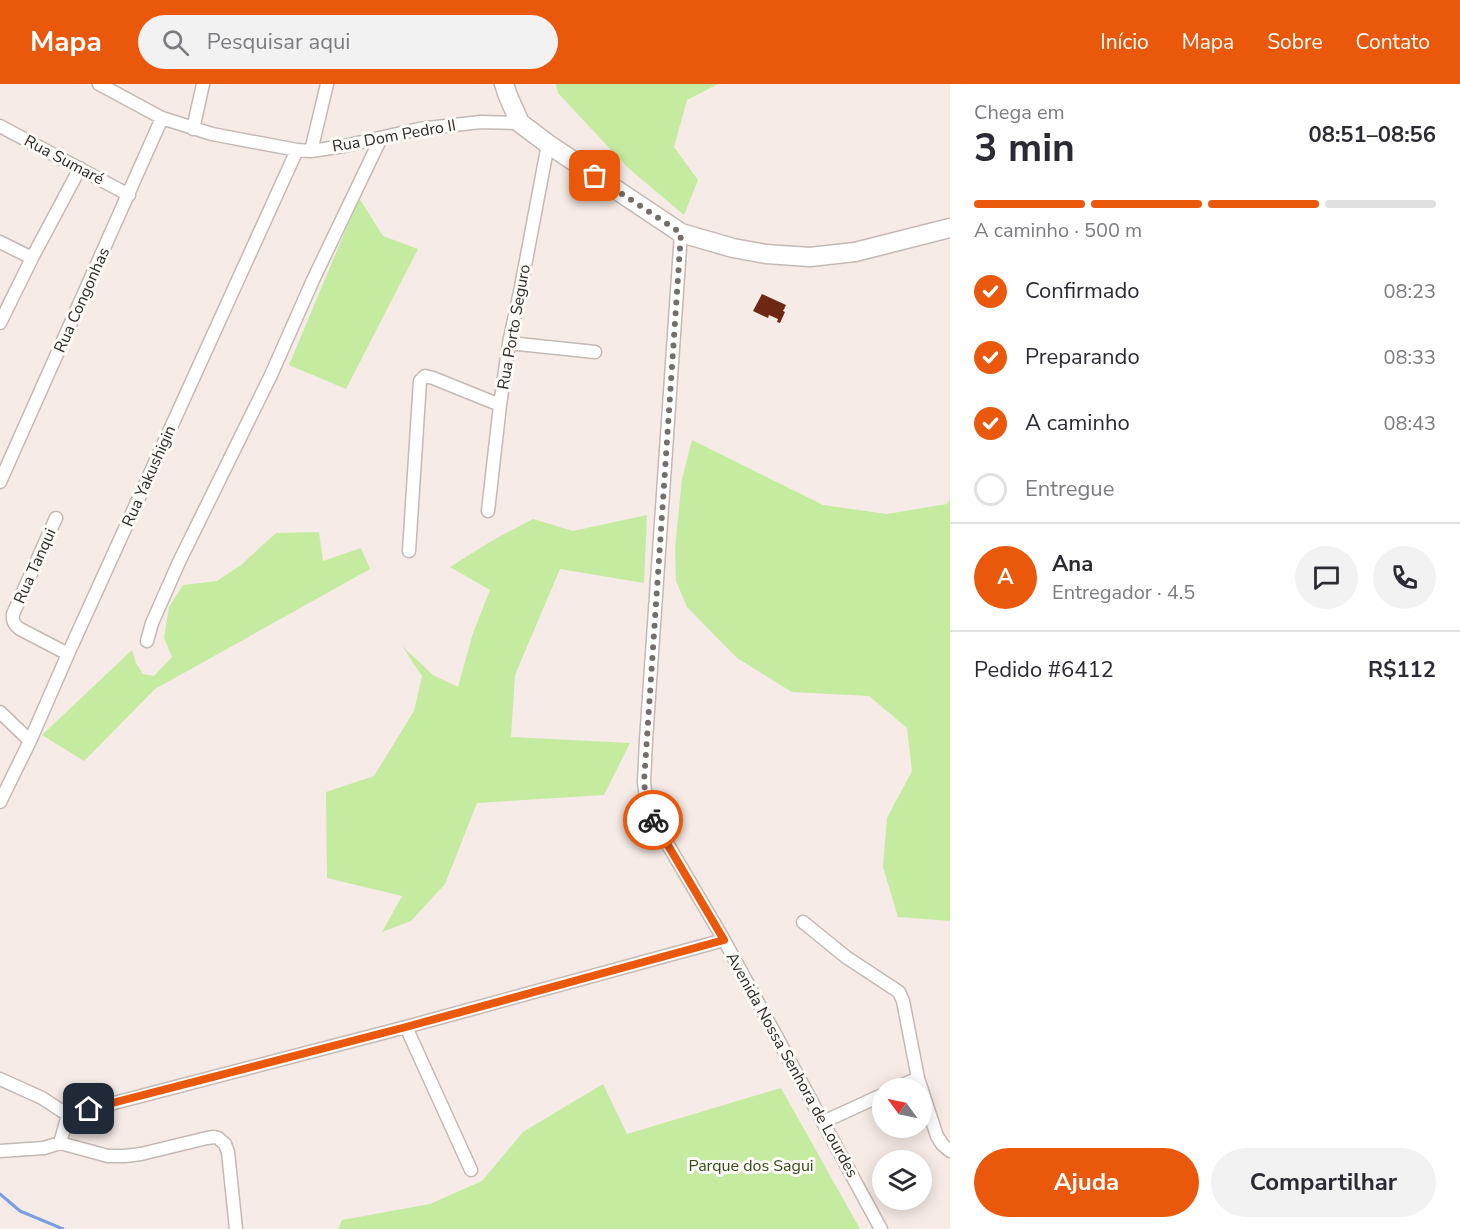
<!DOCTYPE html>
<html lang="pt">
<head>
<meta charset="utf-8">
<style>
  :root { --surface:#fff; --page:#f2f2f3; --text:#2b2b33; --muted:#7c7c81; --line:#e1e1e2; --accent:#ea580c }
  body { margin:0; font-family:"Nunito Sans",sans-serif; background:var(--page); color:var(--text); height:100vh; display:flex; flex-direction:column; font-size:22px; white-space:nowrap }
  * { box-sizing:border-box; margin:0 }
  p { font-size:20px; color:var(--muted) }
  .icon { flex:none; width:33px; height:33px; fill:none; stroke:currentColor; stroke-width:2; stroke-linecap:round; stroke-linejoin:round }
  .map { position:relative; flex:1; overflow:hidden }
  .side { display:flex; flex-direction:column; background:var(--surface); width:510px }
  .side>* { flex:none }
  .needle { width:39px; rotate:303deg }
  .fabs { position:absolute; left:872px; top:994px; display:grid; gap:12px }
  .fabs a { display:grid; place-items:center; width:60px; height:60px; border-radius:50%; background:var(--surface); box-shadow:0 3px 15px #0003; font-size:30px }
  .pin { position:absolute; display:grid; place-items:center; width:51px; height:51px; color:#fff; margin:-26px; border-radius:12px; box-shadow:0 3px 9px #0006 }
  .courier { position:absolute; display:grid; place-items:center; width:60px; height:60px; margin:-30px; border:4px solid #ea580c; border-radius:50%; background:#fff; color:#222; box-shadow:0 2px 8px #0007 }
  .overview em { font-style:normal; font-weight:700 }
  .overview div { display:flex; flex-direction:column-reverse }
  .overview { display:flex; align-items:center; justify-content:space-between; height:102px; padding:0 24px }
  h1 { font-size:39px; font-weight:700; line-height:45px }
  .bar { display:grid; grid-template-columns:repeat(4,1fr); gap:9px 6px; align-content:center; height:72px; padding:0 24px }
  .bar i { height:8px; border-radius:4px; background:var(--line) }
  .bar .selected { background:var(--accent) }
  .bar p { grid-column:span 4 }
  .line { display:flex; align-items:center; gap:15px; padding:0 24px; border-top:2px solid var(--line) }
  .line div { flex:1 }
  .round { display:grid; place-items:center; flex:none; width:63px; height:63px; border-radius:32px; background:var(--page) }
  ol { padding:0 24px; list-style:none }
  li { display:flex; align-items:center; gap:18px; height:66px }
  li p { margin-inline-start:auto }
  li .icon { padding:6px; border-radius:50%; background:var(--accent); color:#fff; stroke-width:4 }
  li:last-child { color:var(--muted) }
  li i { width:33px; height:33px; border:3px solid var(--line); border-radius:50% }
  .action { display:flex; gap:12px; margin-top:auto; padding:12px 24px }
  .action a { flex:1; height:69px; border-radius:36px; background:var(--accent); color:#fff; font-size:24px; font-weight:700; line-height:69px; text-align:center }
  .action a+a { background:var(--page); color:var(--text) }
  header { display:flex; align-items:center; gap:36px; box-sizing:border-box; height:84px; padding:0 30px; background:var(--accent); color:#fff }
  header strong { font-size:28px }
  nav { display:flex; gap:33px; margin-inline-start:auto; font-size:21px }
  .search { width:420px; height:54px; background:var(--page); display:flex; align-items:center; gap:15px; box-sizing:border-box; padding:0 21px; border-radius:33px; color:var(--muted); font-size:22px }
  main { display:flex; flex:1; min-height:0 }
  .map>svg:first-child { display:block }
</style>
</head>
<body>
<header>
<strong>Mapa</strong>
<div class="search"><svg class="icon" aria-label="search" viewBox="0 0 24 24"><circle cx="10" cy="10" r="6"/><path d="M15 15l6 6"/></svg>Pesquisar aqui</div>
<nav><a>Início</a><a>Mapa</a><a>Sobre</a><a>Contato</a></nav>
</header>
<main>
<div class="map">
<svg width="950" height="1145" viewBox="0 0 950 1145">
  <rect width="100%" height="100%" fill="#f6ebe6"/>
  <path fill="#c5eba1" d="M556,0H718L687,16L674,63L698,96L684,131L627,83L558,9Z
    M359,114L383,152L418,165L346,305L289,281Z
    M692,356L823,421L887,430L947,420L950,415V837L898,833L883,783L887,734L912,687L907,644L869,612L792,608L737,574L687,523L676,497L675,464L682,395Z
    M647,431L644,499L560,485L515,591L511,653L630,659L604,711L477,719L445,800L411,837L382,848L402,812L327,794L326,708L374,692L414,627L422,592L402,562L433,591L458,603L473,549L490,506L450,483L493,456L533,435L573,447Z
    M319,448L323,477L361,464L370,485L155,605L84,677L42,651L132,566L136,579L143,590L154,592L172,573L164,554L169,523L183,501L217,497L241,481L276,449Z
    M603,1000L627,1050L781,1004L860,1145H338L342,1136L430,1120L482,1097L523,1048Z"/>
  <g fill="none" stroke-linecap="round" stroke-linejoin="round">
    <path stroke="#7b9ee0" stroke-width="3" d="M0,1110L20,1127L63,1145"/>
  </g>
  <path fill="#6d2712" d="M762,210L786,221L783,227L785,228L780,239L777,238L778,235L769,231L768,234L753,227Z"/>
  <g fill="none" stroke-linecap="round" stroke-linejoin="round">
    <defs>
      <path id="street" d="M99,0L162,34L212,50L297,66L311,67L344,62L419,45L481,38L520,39
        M0,42L129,111
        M193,45L203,0
        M311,67L327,0
        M681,149L646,656L644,698L646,715L654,737L724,856L881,1145
        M0,158L32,174
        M0,239L32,174L80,84
        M509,259L595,268
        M0,398L162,34
        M488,427L500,321L509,259L521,203L548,60
        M56,434L13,530C12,537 14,541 20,545L68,570
        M409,467L420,297L425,292L433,294L500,321
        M147,557L152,539L179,478L271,291L313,196L381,54
        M0,628L30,657
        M0,718L30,657L68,570L297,66
        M803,838L846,873L899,908L903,917L918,994L937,1052L942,1060L950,1067
        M406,943L471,1086
        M0,995L42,1014L68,1031L406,943L724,856
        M894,1005L918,994
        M823,1038L882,1011
        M60,1059L108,1072H125L141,1070L207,1054L214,1053L218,1054L225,1060L228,1068L236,1145
        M0,1067L44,1064L60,1059L68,1031"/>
      <path id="secondary" d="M504,0L508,12L520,39L548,60L681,149L733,164L766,170L810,173L855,168L950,144"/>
    </defs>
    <use href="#street" stroke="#c4b9b5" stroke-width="15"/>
    <use href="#secondary" stroke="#c4b9b5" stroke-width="21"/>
    <use href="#street" stroke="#fff" stroke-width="12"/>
    <use href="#secondary" stroke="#fff" stroke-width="18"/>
  </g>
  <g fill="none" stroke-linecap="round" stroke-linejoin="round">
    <path stroke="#756e6b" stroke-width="6" stroke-dasharray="0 10.8" d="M595,92L681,149L644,698L646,715L653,736"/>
    <path stroke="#ea580c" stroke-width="8" d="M89,1025L406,943L724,856L653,736"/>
  </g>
  <g text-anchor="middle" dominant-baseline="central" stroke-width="6" stroke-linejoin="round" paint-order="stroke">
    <g font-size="16" fill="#2f2b29" stroke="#fefaf8">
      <text transform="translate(394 52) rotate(-10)">Rua Dom Pedro II</text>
      <text transform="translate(64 76) rotate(28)">Rua Sumaré</text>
      <text transform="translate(82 216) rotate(-66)">Rua Congonhas</text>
      <text transform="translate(514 243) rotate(-80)">Rua Porto Seguro</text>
      <text transform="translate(149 392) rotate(-66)">Rua Yakushigin</text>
      <text transform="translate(35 482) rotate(-66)">Rua Tanqui</text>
      <text transform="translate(792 981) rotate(61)">Avenida Nossa Senhora de Lourdes</text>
    </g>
    <g font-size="16" fill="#334b18" stroke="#fefaf8">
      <text x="751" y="1082">Parque dos Sagui</text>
    </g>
  </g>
</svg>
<div class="fabs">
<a><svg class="needle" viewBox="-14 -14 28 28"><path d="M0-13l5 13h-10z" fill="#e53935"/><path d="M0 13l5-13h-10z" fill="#7c7c81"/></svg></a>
<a><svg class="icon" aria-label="layers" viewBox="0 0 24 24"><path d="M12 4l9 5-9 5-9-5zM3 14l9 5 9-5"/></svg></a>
</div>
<div class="pin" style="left:595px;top:92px;background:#ea580c"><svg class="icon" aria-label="bag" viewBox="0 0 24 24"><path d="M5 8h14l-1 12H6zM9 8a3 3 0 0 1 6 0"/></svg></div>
<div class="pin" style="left:89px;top:1025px;background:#1f2937"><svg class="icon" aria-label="home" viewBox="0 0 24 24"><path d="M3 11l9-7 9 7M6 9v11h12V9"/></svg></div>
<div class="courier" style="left:653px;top:736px"><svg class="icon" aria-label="bike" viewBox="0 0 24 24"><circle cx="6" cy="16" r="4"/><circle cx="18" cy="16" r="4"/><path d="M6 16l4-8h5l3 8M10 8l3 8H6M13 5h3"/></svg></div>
</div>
<section class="side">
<div class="overview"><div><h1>3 min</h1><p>Chega em</p></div><em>08:51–08:56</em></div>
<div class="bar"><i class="selected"></i><i class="selected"></i><i class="selected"></i><i></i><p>A caminho · 500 m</p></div>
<ol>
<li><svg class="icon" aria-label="check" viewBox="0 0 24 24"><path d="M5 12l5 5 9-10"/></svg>Confirmado<p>08:23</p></li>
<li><svg class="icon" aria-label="check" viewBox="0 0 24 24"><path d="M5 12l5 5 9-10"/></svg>Preparando<p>08:33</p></li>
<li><svg class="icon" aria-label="check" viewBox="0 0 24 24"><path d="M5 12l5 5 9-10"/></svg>A caminho<p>08:43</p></li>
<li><i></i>Entregue</li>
</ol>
<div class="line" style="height:108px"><b class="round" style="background:var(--accent);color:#fff">A</b><div><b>Ana</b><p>Entregador · 4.5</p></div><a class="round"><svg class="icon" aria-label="chat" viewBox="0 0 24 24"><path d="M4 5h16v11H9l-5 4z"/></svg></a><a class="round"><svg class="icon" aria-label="phone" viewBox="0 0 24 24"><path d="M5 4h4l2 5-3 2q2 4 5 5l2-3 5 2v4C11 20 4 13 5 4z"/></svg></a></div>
<div class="line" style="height:78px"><div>Pedido #6412</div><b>R$112</b></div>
<div class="action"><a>Ajuda</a><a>Compartilhar</a></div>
</section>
</main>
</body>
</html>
